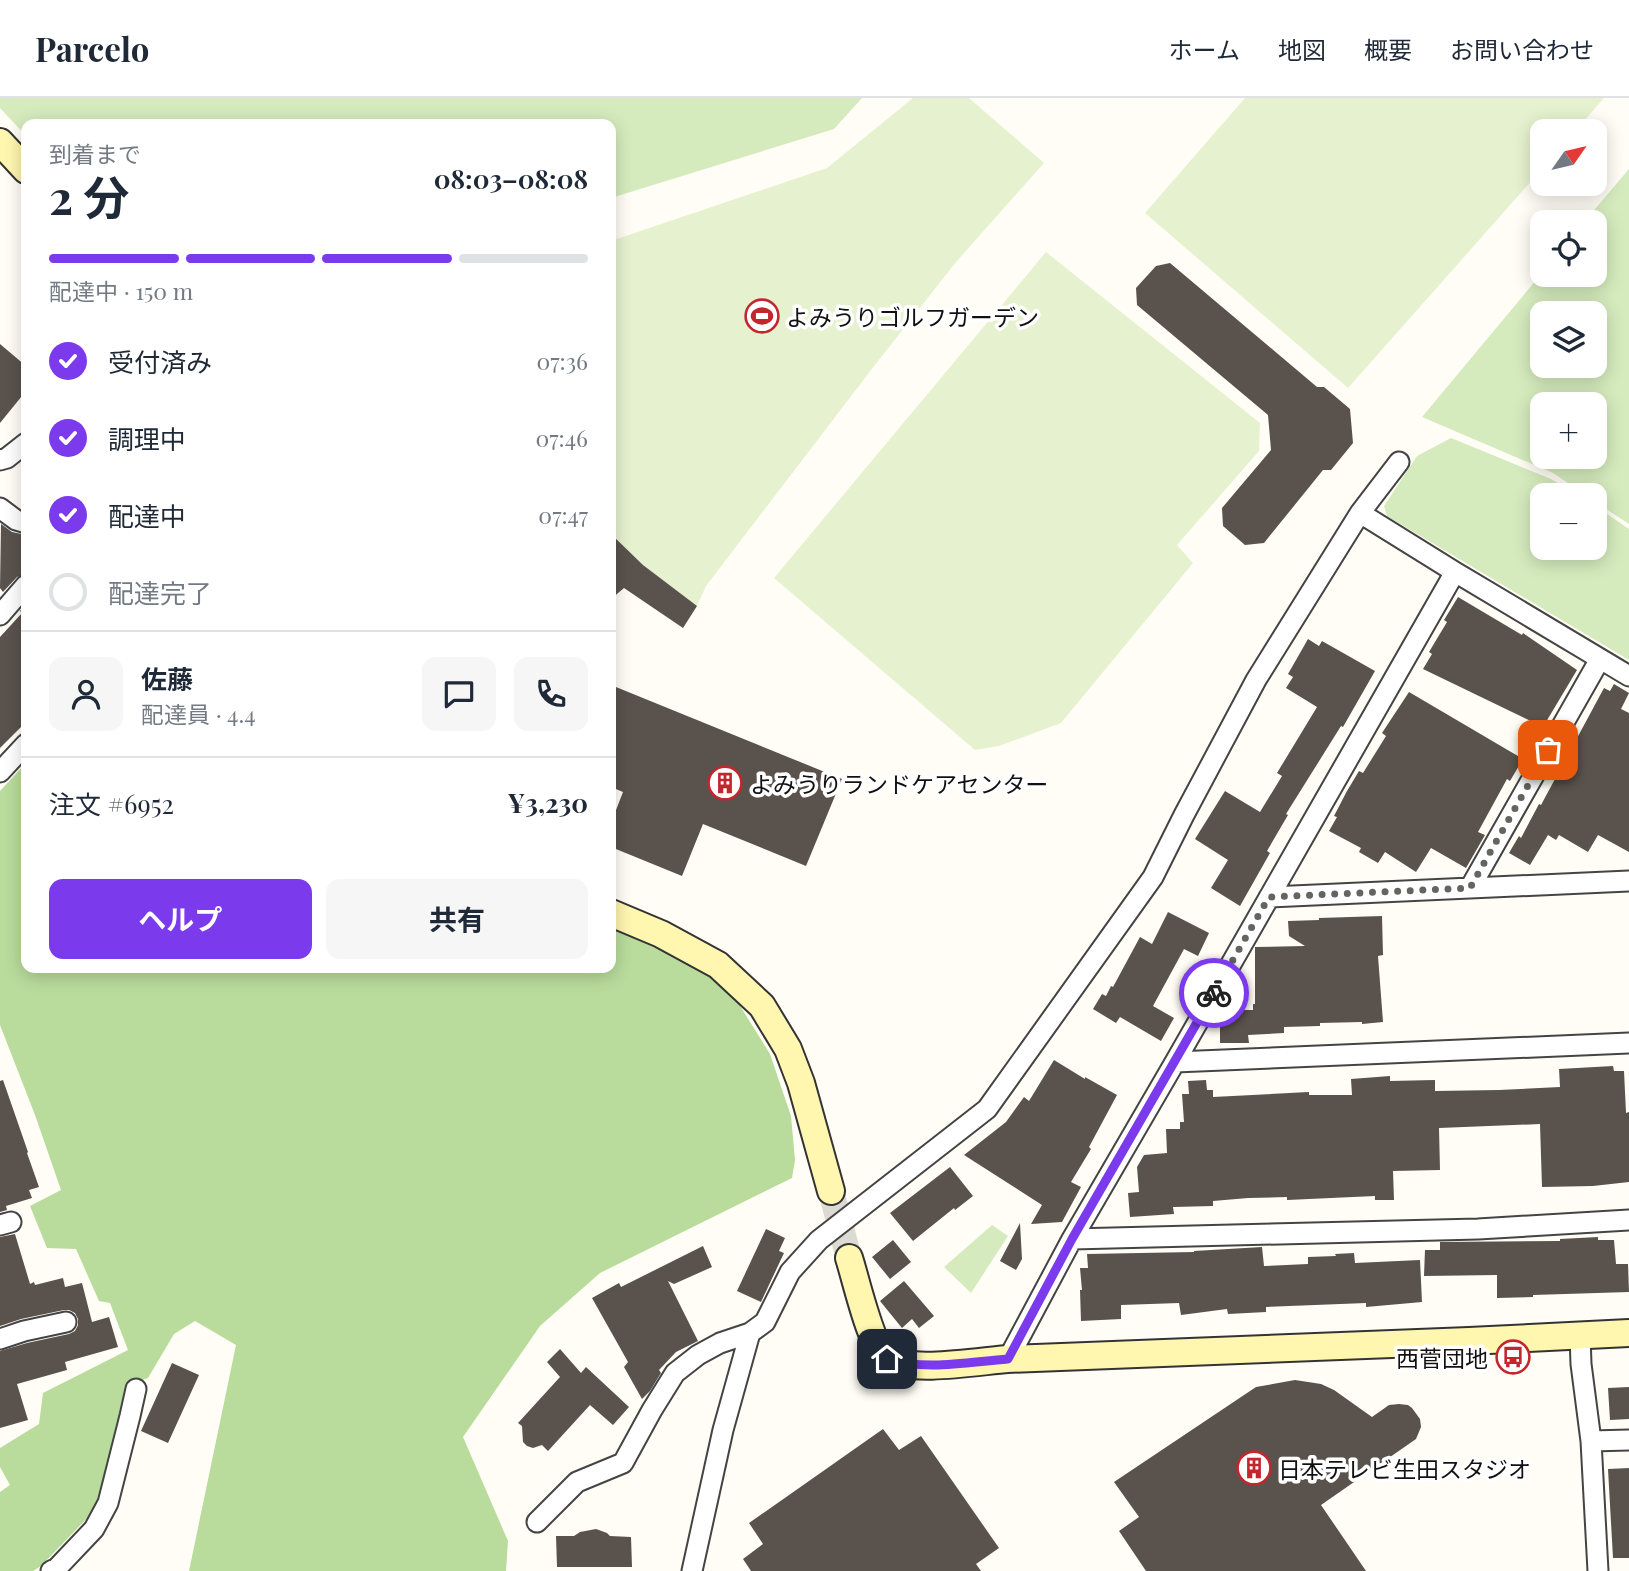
<!DOCTYPE html>
<html lang="ja">
<head>
<meta charset="utf-8">
<style>
  :root { --surface:#fff; --page:#f6f6f7; --text:#1f2937; --muted:#747a83; --line:#e0e1e3; --accent:#7c3aed }
  body { margin:0; font-family:"Playfair Display","Noto Sans JP",serif; background:var(--page); color:var(--text); height:100vh; display:flex; flex-direction:column; font-size:26px; white-space:nowrap }
  * { box-sizing:border-box; margin:0 }
  p { font-size:23px; color:var(--muted) }
  .icon { flex:none; width:38px; height:38px; fill:none; stroke:currentColor; stroke-width:2; stroke-linecap:round; stroke-linejoin:round }
  .map { position:relative; flex:1; overflow:hidden }
  .details { position:absolute; left:21px; top:21px; width:595px; height:854px; display:flex; flex-direction:column; background:var(--surface); border-radius:14px; box-shadow:0 4px 18px #0003 }
  .details>* { flex:none }
  .needle { width:46px; rotate:56deg }
  .fabs { position:absolute; left:1530px; top:21px; display:grid; gap:14px }
  .fabs a { display:grid; place-items:center; width:77px; height:77px; border-radius:14px; background:var(--surface); box-shadow:0 4px 18px #0003; font-size:35px }
  .pin { position:absolute; display:grid; place-items:center; width:60px; height:60px; color:#fff; margin:-30px; border-radius:14px; box-shadow:0 4px 10px #0006 }
  .courier { position:absolute; display:grid; place-items:center; width:70px; height:70px; margin:-35px; border:5px solid #7c3aed; border-radius:50%; background:#fff; color:#222; box-shadow:0 2px 9px #0007 }
  .summary em { font-style:normal; font-weight:700 }
  .summary div { display:flex; flex-direction:column-reverse }
  .summary { display:flex; align-items:center; justify-content:space-between; height:119px; padding:0 28px }
  h1 { font-size:46px; font-weight:700; line-height:52px }
  .bar { display:grid; grid-template-columns:repeat(4,1fr); gap:10px 7px; align-content:center; height:84px; padding:0 28px }
  .bar i { height:9px; border-radius:5px; background:var(--line) }
  .bar .current { background:var(--accent) }
  .bar p { grid-column:span 4 }
  .line { display:flex; align-items:center; gap:18px; padding:0 28px; border-top:2px solid var(--line) }
  .line div { flex:1 }
  .round { display:grid; place-items:center; flex:none; width:74px; height:74px; border-radius:14px; background:var(--page) }
  ol { padding:0 28px; list-style:none }
  li { display:flex; align-items:center; gap:21px; height:77px }
  li p { margin-inline-start:auto }
  li .icon { padding:7px; border-radius:50%; background:var(--accent); color:#fff; stroke-width:4 }
  li:last-child { color:var(--muted) }
  li i { width:38px; height:38px; border:4px solid var(--line); border-radius:50% }
  .cta { display:flex; gap:14px; margin-top:auto; padding:14px 28px }
  .cta a { flex:1; height:80px; border-radius:14px; background:var(--accent); color:#fff; font-size:28px; font-weight:700; line-height:80px; text-align:center }
  .cta a+a { background:var(--page); color:var(--text) }
  header { display:flex; align-items:center; gap:42px; box-sizing:border-box; height:98px; padding:0 35px; background:var(--surface); border-bottom:2px solid var(--line) }
  header strong { font-size:33px }
  nav { display:flex; gap:38px; margin-inline-start:auto; font-size:24px }
  .map>svg:first-child { display:block }
</style>
</head>
<body>
<header>
<strong>Parcelo</strong>
<nav><a>ホーム</a><a>地図</a><a>概要</a><a>お問い合わせ</a></nav>
</header>
<div class="map">
<svg width="1629" height="1473" viewBox="0 0 1629 1473">
  <rect width="100%" height="100%" fill="#fffdf5"/>
  <path fill="#d5ebbd" fill-rule="evenodd" d="M0,0H862L834,31L611,100V26H26V38L0,10Z
    M1629,71V426L1594,403V397H1586L1553,375L1422,319L1542,175V177H1594V124H1584ZM1542,215H1594V268H1542ZM1542,306H1594V359H1542Z
    M1451,340L1551,381L1579,397H1542V450H1594V407L1629,431V562L1387,418L1384,408L1417,358Z
    M992,1127L1008,1138L971,1195L944,1169Z"/>
  <path fill="#b9dc9c" d="M26,665V870H611V829L696,869L717,882L737,903L770,956L791,1018L795,1062L792,1080L600,1175L540,1228L463,1339L508,1443L506,1473H189L236,1247L195,1223L174,1236L148,1280L128,1287L94,1413L41,1468L33,1473H0V1394L10,1387L0,1369V1350L39,1326L43,1295L128,1252L110,1205L99,1203L76,1151L47,1150L30,1108L61,1092L35,1017L0,927V693Z"/>
  <path fill="#e6f2cf" d="M913,0H969L1044,65L956,164L871,272L706,488L697,508L643,467L611,436V143L827,70Z
    M1245,0H1604L1575,33H1542V71L1348,290L1145,115Z
    M1046,154L1260,325L1259,353L1177,447L1193,465L1061,625L999,648L975,652L774,480Z"/>
  <path fill="#5a524d" d="M1170,165L1317,289H1324L1350,311L1353,345L1331,372H1323L1264,445L1245,447L1223,428L1222,410L1271,352L1268,317L1137,207L1136,190L1156,168Z
    M0,246L26,268V293L0,325Z
    M1,426L12,434L26,437V475L17,479L3,494L0,490Z
    M611,436L643,467L697,508L683,530L624,490L611,501Z
    M1458,499L1522,537L1523,535L1577,572L1543,629L1423,571L1432,556L1429,554L1447,524L1444,522Z
    M26,505V624L0,650V539L22,515L20,513Z
    M1308,541L1319,548L1322,543L1375,573L1343,629L1341,628L1286,716L1288,717L1267,753L1270,755L1240,808L1211,790L1228,762L1195,741L1225,693L1260,714L1282,678L1277,675L1317,609L1286,590L1293,579L1288,576Z
    M1614,586L1629,595L1621,611L1629,615V754L1598,737L1588,754L1559,737L1556,742L1548,737L1530,767L1509,755L1519,738L1521,740L1539,706L1541,707L1604,590L1610,593Z
    M611,587L842,681L806,768L703,726L682,778L611,749V725L623,694L611,689Z
    M1409,594L1523,661L1510,683L1507,681L1478,734L1485,737L1466,770L1431,750L1416,774L1385,754L1378,765L1359,754L1361,750L1329,733L1337,719L1334,718L1347,693L1359,673L1363,675L1386,638L1382,635Z
    M1168,814L1209,835L1198,858L1184,851L1153,908L1174,920L1161,943L1120,919L1116,925L1093,911L1102,896L1106,898L1111,888L1113,889L1140,839L1152,846Z
    M1382,818L1383,857L1378,858L1383,924L1362,926V924L1320,925V928L1284,929V935L1248,937L1249,945H1220V921H1225V912H1253V906H1255V849L1305,848L1289,838L1288,823L1319,822V820Z
    M1054,962L1085,981V979L1117,997L1089,1049L1091,1051L1071,1084L1081,1089L1062,1124L1031,1126L1042,1107L964,1057L1006,1024L1024,999L1029,1003Z
    M1613,968L1614,973H1624L1626,1015L1629,1014V1084L1593,1088L1542,1089L1540,1026L1439,1030L1440,1072L1393,1073L1394,1102H1375V1098L1287,1102V1099L1248,1100L1213,1103V1108L1173,1109L1174,1116L1130,1119L1128,1095L1139,1094L1137,1069L1144,1057L1167,1055L1166,1031H1180V1024H1184L1182,996H1189L1188,983L1206,982L1207,992H1213V999L1309,994V997H1352L1351,981L1390,978V983L1435,982V993L1499,992L1560,989L1559,971Z
    M3,982L28,1054L27,1055L39,1089L29,1092L32,1100L6,1108L7,1112L0,1114V983Z
    M950,1069L973,1098L955,1112L954,1110L913,1143L890,1115Z
    M1020,1125L1022,1161L1016,1172L1000,1163Z
    M766,1131L785,1140L779,1153L784,1155L761,1204L737,1193Z
    M15,1136L30,1186L34,1184L35,1187L63,1180L65,1189L82,1185L92,1224L109,1219L118,1249L65,1264L67,1272L17,1286L28,1322L0,1330V1253L27,1245L69,1236L75,1233L78,1227V1221L75,1215L69,1212H64L21,1221L0,1228V1139Z
    M1598,1139V1142H1614L1616,1166H1628L1629,1194L1533,1197V1199L1497,1200V1177L1424,1178L1425,1152H1440V1144L1560,1143V1141Z
    M893,1142L911,1164L890,1181L872,1159Z
    M703,1148L712,1169L674,1186L668,1183L698,1243L676,1254L659,1272L661,1275L650,1293L642,1301L624,1269L628,1264L592,1200L619,1185L621,1189Z
    M1262,1149L1264,1168L1308,1166V1159L1336,1158L1335,1156L1354,1155L1355,1165L1420,1162L1422,1204L1366,1209V1205L1266,1209V1214L1228,1216L1227,1211L1181,1217L1179,1205L1121,1207V1221L1081,1223L1080,1192H1082L1080,1170H1088L1087,1156L1194,1154V1153Z
    M904,1183L934,1218L919,1230L912,1221L902,1230L880,1203Z
    M560,1251L581,1275L586,1269L629,1309L613,1327L590,1307L548,1353L542,1347L533,1350L527,1348L523,1344L522,1328L518,1325L560,1279L547,1264Z
    M172,1265L199,1277L168,1345L141,1333Z
    M1295,1282L1321,1286L1334,1292L1372,1319L1389,1307L1399,1306L1408,1307L1412,1310L1420,1321L1421,1329L1416,1341L1321,1407L1366,1473H1146L1119,1433L1139,1419L1114,1384L1256,1289Z
    M1629,1289V1321L1610,1322L1608,1290Z
    M883,1331L899,1352L921,1338L999,1450L976,1466L981,1473H751L743,1461L763,1446L749,1425Z
    M1629,1370V1460H1613L1608,1371Z
    M596,1431L607,1435L610,1438L631,1439L632,1469H557L556,1438H574L580,1434Z"/>
  <g fill="none" stroke-linecap="round" stroke-linejoin="round">
    <path stroke="#dbdad3" stroke-width="26" stroke-dasharray="26 13" stroke-linecap="butt" d="M831,1093L849,1160"/>
    <defs>
      <path id="street" d="M0,362L7,360L26,345
        M0,410L16,422L26,425
        M1360,415L1455,474L1629,578
        M0,517L26,487
        M0,674L26,646
        M1470,790L1600,561
        M1269,799L1629,783
        M1175,964L1629,945
        M0,1127L11,1124
        M1072,1141L1478,1131L1629,1122
        M1580,1237L1581,1266L1591,1343L1598,1473
        M0,1241L24,1233L66,1224
        M1008,1261L1072,1141L1175,964L1455,474
        M1591,1343L1629,1342
        M537,1424L577,1384L623,1365L652,1312L675,1275L698,1257L720,1245L750,1235L765,1224L790,1174L819,1142L987,1011L1153,779L1184,717L1256,582L1360,415L1399,364
        M51,1473L57,1470L94,1431L108,1405L130,1318L136,1291
        M692,1473L723,1332L750,1235"/>
      <path id="secondary" d="M0,44L26,72
        M611,815L661,836L718,867L762,908L788,951L801,985L831,1093
        M849,1160C856,1181 871,1251 888,1261C912,1275 980,1263 1008,1261L1469,1243L1629,1235"/>
    </defs>
    <use href="#street" stroke="#444" stroke-width="23"/>
    <use href="#secondary" stroke="#333" stroke-width="30"/>
    <use href="#street" stroke="#fff" stroke-width="19"/>
    <use href="#secondary" stroke="#fff6b0" stroke-width="26"/>
  </g>
  <g fill="none" stroke-linecap="round" stroke-linejoin="round">
    <path stroke="#646461" stroke-width="7" stroke-dasharray="0 12.6" d="M1214,895L1269,799L1470,790L1548,652"/>
    <path stroke="#7c3aed" stroke-width="9" d="M887,1261C926,1273 968,1264 1008,1261L1072,1141L1214,895"/>
  </g>
  <defs>
    <symbol id="stadium-ring" viewBox="-11 -11 22 22"><circle r="9.5" fill="#fff" stroke="#c4262e" stroke-width="1.5"/><path d="M0-5a6.5 5 0 1 0 0 10a6.5 5 0 1 0 0-10ZM-3.5-1.8h7v3.6h-7Z" fill="#c4262e"/></symbol>
    <symbol id="building-ring" viewBox="-11 -11 22 22"><circle r="9.5" fill="#fff" stroke="#c4262e" stroke-width="1.5"/><path d="M-4-6H4V6H1V3H-1V6H-4ZM-2.5-4.3h1.7v1.8h-1.7ZM.8-4.3h1.7v1.8H.8ZM-2.5-1h1.7V.8h-1.7ZM.8-1h1.7V.8H.8Z" fill="#c4262e"/></symbol>
    <symbol id="bus-ring" viewBox="-11 -11 22 22"><circle r="9.5" fill="#fff" stroke="#c4262e" stroke-width="1.5"/><path d="M-5-6H5V4H4V6H2V4H-2V6H-4V4H-5ZM-3.5-4V0h7V-4ZM-3.5 1.2v1.5H-2V1.2ZM2 1.2v1.5H3.5V1.2Z" fill="#c4262e"/></symbol>
  </defs>
  <g fill-rule="evenodd">
    <use href="#stadium-ring" x="743" y="199" width="38" height="38"/>
    <use href="#building-ring" x="706" y="666" width="38" height="38"/>
    <use href="#bus-ring" x="1494" y="1240" width="38" height="38"/>
    <use href="#building-ring" x="1235" y="1351" width="38" height="38"/>
  </g>
  <g text-anchor="middle" dominant-baseline="central" stroke-width="7" stroke-linejoin="round" paint-order="stroke">
    <g font-size="23" fill="#111" stroke="#fff" text-anchor="start">
      <text x="786" y="218">よみうりゴルフガーデン</text>
      <text x="750" y="685">よみうりランドケアセンター</text>
      <text x="1488" y="1259" text-anchor="end">西菅団地</text>
      <text x="1278" y="1370">日本テレビ生田スタジオ</text>
    </g>
  </g>
</svg>
<div class="fabs">
<a><svg class="needle" viewBox="-14 -14 28 28"><path d="M0-13l5 13h-10z" fill="#e53935"/><path d="M0 13l5-13h-10z" fill="#747a83"/></svg></a>
<a><svg class="icon" aria-label="locate" viewBox="0 0 24 24"><circle cx="12" cy="12" r="6"/><path d="M12 2v4M12 18v4M2 12h4M18 12h4"/></svg></a>
<a><svg class="icon" aria-label="layers" viewBox="0 0 24 24"><path d="M12 4l9 5-9 5-9-5zM3 14l9 5 9-5"/></svg></a>
<a>+</a>
<a>−</a>
</div>
<div class="pin" style="left:1548px;top:652px;background:#ea580c"><svg class="icon" aria-label="bag" viewBox="0 0 24 24"><path d="M5 8h14l-1 12H6zM9 8a3 3 0 0 1 6 0"/></svg></div>
<div class="pin" style="left:887px;top:1261px;background:#1f2937"><svg class="icon" aria-label="home" viewBox="0 0 24 24"><path d="M3 11l9-7 9 7M6 9v11h12V9"/></svg></div>
<div class="courier" style="left:1214px;top:895px"><svg class="icon" aria-label="bike" viewBox="0 0 24 24"><circle cx="6" cy="16" r="4"/><circle cx="18" cy="16" r="4"/><path d="M6 16l4-8h5l3 8M10 8l3 8H6M13 5h3"/></svg></div>
<section class="details">
<div class="summary"><div><h1>2 分</h1><p>到着まで</p></div><em>08:03–08:08</em></div>
<div class="bar"><i class="current"></i><i class="current"></i><i class="current"></i><i></i><p>配達中 · 150 m</p></div>
<ol>
<li><svg class="icon" aria-label="check" viewBox="0 0 24 24"><path d="M5 12l5 5 9-10"/></svg>受付済み<p>07:36</p></li>
<li><svg class="icon" aria-label="check" viewBox="0 0 24 24"><path d="M5 12l5 5 9-10"/></svg>調理中<p>07:46</p></li>
<li><svg class="icon" aria-label="check" viewBox="0 0 24 24"><path d="M5 12l5 5 9-10"/></svg>配達中<p>07:47</p></li>
<li><i></i>配達完了</li>
</ol>
<div class="line" style="height:126px"><a class="round"><svg class="icon" aria-label="person" viewBox="0 0 24 24"><circle cx="12" cy="8" r="4"/><path d="M4 21q1-7 8-7t8 7"/></svg></a><div><b>佐藤</b><p>配達員 · 4.4</p></div><a class="round"><svg class="icon" aria-label="chat" viewBox="0 0 24 24"><path d="M4 5h16v11H9l-5 4z"/></svg></a><a class="round"><svg class="icon" aria-label="phone" viewBox="0 0 24 24"><path d="M5 4h4l2 5-3 2q2 4 5 5l2-3 5 2v4C11 20 4 13 5 4z"/></svg></a></div>
<div class="line" style="height:91px"><div>注文 #6952</div><b>¥3,230</b></div>
<div class="cta"><a>ヘルプ</a><a>共有</a></div>
</section>
</div>
</body>
</html>
